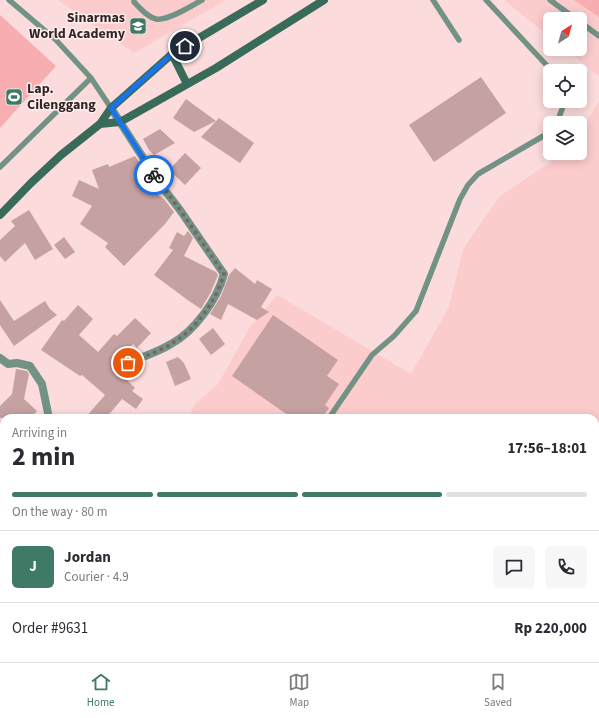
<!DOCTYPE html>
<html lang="en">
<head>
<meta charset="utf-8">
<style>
  :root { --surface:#fff; --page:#f7f7f7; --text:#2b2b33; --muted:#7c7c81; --line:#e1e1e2; --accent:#3e7a65 }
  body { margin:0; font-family:"Source Sans 3",sans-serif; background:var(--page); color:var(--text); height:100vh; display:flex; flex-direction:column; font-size:15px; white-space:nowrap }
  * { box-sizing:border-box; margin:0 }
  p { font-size:13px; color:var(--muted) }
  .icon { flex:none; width:22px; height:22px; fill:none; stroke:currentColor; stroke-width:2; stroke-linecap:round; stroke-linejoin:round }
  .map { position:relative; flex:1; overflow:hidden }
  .panel { position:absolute; left:0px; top:414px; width:599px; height:248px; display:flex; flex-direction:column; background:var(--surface); border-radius:12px 12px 0 0; box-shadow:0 2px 10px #0003 }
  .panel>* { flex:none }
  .needle { width:26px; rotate:36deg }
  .controls { position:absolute; left:543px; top:12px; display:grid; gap:8px }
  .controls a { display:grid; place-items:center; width:44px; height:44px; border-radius:6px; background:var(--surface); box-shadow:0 2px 10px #0003; font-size:20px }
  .pin { position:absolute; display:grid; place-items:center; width:34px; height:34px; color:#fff; margin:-17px; border:2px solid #fff; border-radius:50%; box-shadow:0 1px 4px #0007 }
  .courier { position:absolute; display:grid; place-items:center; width:40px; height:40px; margin:-20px; border:3px solid #1a73e8; border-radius:50%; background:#fff; color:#222; box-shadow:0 1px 5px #0007 }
  .head em { font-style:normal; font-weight:700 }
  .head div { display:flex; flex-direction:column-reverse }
  .head { display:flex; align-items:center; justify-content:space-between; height:68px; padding:0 12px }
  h1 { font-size:26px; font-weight:700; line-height:30px }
  .bar { display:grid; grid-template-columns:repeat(4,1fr); gap:6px 4px; align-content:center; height:48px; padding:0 12px }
  .bar i { height:5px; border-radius:3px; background:var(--line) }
  .bar .current { background:var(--accent) }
  .bar p { grid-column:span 4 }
  .line { display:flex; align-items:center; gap:10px; padding:0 12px; border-top:1px solid var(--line) }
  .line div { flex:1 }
  .round { display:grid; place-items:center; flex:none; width:42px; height:42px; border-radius:6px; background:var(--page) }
  .tab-bar { display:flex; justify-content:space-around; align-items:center; height:56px; border-top:1px solid var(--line); background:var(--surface); font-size:11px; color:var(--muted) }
  .tab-bar a { display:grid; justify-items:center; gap:2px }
  .tab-bar .current { color:var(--accent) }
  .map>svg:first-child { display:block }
</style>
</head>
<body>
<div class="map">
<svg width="599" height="662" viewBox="0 0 599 662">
  <rect width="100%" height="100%" fill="#fbdbdb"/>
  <path fill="#fccccd" d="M58,0H226L134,53Z
    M504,0H599V76L565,49H580V19H550V37Z
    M599,101V662H305L300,658H595V418H189L194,405L218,384L250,327L277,295L411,374L449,307L463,249L500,196L564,153H580V132Z"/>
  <path fill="#f8adb0" d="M574,0H599V17Z
    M0,15L56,66L0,128Z"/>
  <path fill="#c6a1a1" d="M481,77L506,113L434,162L409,125Z
    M186,99L216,121L194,132L173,118Z
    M219,118L254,143L240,163L201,137Z
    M160,129L175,143L154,155L149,150L143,139Z
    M185,153L201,168L185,185L169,170Z
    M135,156L144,169L153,191L164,199L174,212L165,224L124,266L105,247L108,243L80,224L92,206L72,196L79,180L99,189L92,170L108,164L109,167Z
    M29,210L53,249L35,260L25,243L5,262L0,256V240L15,226L11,221Z
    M188,231L193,238L184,256L216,272L218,275L211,292L201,309L189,301L154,275L173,250L169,248L177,232L184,236Z
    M64,237L75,252L65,259L54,245Z
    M235,268L255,284L257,280L272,289L261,307L269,312L257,320L228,304L221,320L210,314L221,296L229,275Z
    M0,300L14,321L45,301L50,309L57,315L14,346L0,325Z
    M78,305L93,319L79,335L98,352L114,334L117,336L135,318L151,333L137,348L133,344L113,366L135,388L132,391L143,399L136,409L122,399L106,418H85L105,395L82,375L80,376L41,350L62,320L64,321Z
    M273,315L338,360L327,376L339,384L325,405L329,408L322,418H292L232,376Z
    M213,328L225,344L211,355L199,339Z
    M178,357L184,363L191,379L175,386L166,362Z
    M16,369L27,371L29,374L24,399L37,411L31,418H0V406L12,394Z"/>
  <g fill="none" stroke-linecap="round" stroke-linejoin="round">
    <path stroke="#b19898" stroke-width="2.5" stroke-dasharray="4 2" stroke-linecap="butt" d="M534,658L543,662"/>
    <path stroke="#729285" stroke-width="5.5" d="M9,0L56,40L91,78L111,108
      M134,0V2C140,8 147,17 156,19C168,21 191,6 202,0
      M433,0L459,40
      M486,0L552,71
      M550,0L576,19
      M580,22L599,36
      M555,123L558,120L565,101
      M0,167L91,78
      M329,418L372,355L394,336L416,311L460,199L468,185L478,174L545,135L550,129"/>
    <path stroke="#729285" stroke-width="8" d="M111,108L160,184L180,210L224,274C217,300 195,331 171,344C158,352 142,357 128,363
      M0,358L8,364L17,363L30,366L42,384L49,418"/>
    <path stroke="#386b59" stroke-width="8" d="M172,54L187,84
      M100,124L120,122L216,68L324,0
      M0,215L31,183L61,155L100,124L111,108L172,54L263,0
      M0,558L4,562
      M103,658L107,662"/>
  </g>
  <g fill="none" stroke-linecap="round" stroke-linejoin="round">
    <path stroke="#796565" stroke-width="4" stroke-dasharray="0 7.2" d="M128,363C142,357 158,352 171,344C195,331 217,300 224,274L180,210L154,175"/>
    <path stroke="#1a73e8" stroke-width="5" d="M154,175L111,108L172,54L185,46"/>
  </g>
  <defs>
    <symbol id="school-square" viewBox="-11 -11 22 22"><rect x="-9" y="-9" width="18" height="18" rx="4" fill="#3e7a65" stroke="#fdeded"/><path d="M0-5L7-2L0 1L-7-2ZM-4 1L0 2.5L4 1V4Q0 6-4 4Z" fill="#fff"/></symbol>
    <symbol id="stadium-square" viewBox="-11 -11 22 22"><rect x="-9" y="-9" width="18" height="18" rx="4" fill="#3e7a65" stroke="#fdeded"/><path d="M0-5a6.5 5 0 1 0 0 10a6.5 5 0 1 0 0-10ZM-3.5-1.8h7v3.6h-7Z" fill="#fff"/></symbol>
  </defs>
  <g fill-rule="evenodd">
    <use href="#school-square" x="128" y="16" width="20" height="20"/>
    <use href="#stadium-square" x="4" y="87" width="20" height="20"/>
  </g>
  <g text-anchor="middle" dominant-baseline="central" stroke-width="3" stroke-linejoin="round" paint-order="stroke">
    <g font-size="14" font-weight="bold" fill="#332525" stroke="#fdeded" text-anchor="end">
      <text x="125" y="18">Sinarmas<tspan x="125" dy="16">World Academy</tspan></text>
      <text x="27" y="89" text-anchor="start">Lap.<tspan x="27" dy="16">Cilenggang</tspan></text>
    </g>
  </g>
</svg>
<div class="controls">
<a><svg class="needle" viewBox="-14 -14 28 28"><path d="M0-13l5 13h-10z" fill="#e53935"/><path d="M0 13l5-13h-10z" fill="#7c7c81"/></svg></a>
<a><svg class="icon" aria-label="locate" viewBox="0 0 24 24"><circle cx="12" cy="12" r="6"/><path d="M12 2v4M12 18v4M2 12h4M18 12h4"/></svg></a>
<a><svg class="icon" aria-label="layers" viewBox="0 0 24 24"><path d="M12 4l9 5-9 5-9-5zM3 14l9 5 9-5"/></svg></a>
</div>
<div class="pin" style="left:128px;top:363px;background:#ea580c"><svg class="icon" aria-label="bag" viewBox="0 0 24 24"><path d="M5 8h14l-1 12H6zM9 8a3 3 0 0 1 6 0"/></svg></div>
<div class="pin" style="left:185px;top:46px;background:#1f2937"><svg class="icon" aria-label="home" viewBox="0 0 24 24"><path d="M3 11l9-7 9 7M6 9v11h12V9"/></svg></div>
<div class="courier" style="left:154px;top:175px"><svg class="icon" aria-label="bike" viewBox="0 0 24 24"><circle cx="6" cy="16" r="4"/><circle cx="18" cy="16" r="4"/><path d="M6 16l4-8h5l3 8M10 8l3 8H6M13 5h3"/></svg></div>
<section class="panel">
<div class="head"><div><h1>2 min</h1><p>Arriving in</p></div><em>17:56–18:01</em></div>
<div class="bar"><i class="current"></i><i class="current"></i><i class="current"></i><i></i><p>On the way · 80 m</p></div>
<div class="line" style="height:72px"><b class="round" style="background:var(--accent);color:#fff">J</b><div><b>Jordan</b><p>Courier · 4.9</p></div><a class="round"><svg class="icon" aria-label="chat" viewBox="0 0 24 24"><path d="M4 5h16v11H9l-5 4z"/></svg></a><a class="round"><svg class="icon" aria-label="phone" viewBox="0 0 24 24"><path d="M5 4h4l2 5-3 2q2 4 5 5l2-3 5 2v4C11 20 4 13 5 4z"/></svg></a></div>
<div class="line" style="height:52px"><div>Order #9631</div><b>Rp 220,000</b></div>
</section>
</div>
<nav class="tab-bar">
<a class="current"><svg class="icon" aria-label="home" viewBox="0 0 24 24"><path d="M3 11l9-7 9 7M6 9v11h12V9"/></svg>Home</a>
<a><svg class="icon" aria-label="map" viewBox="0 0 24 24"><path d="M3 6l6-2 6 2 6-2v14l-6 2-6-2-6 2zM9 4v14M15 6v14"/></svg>Map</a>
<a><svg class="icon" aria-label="saved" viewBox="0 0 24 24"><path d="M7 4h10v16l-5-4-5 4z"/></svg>Saved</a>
</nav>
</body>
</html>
